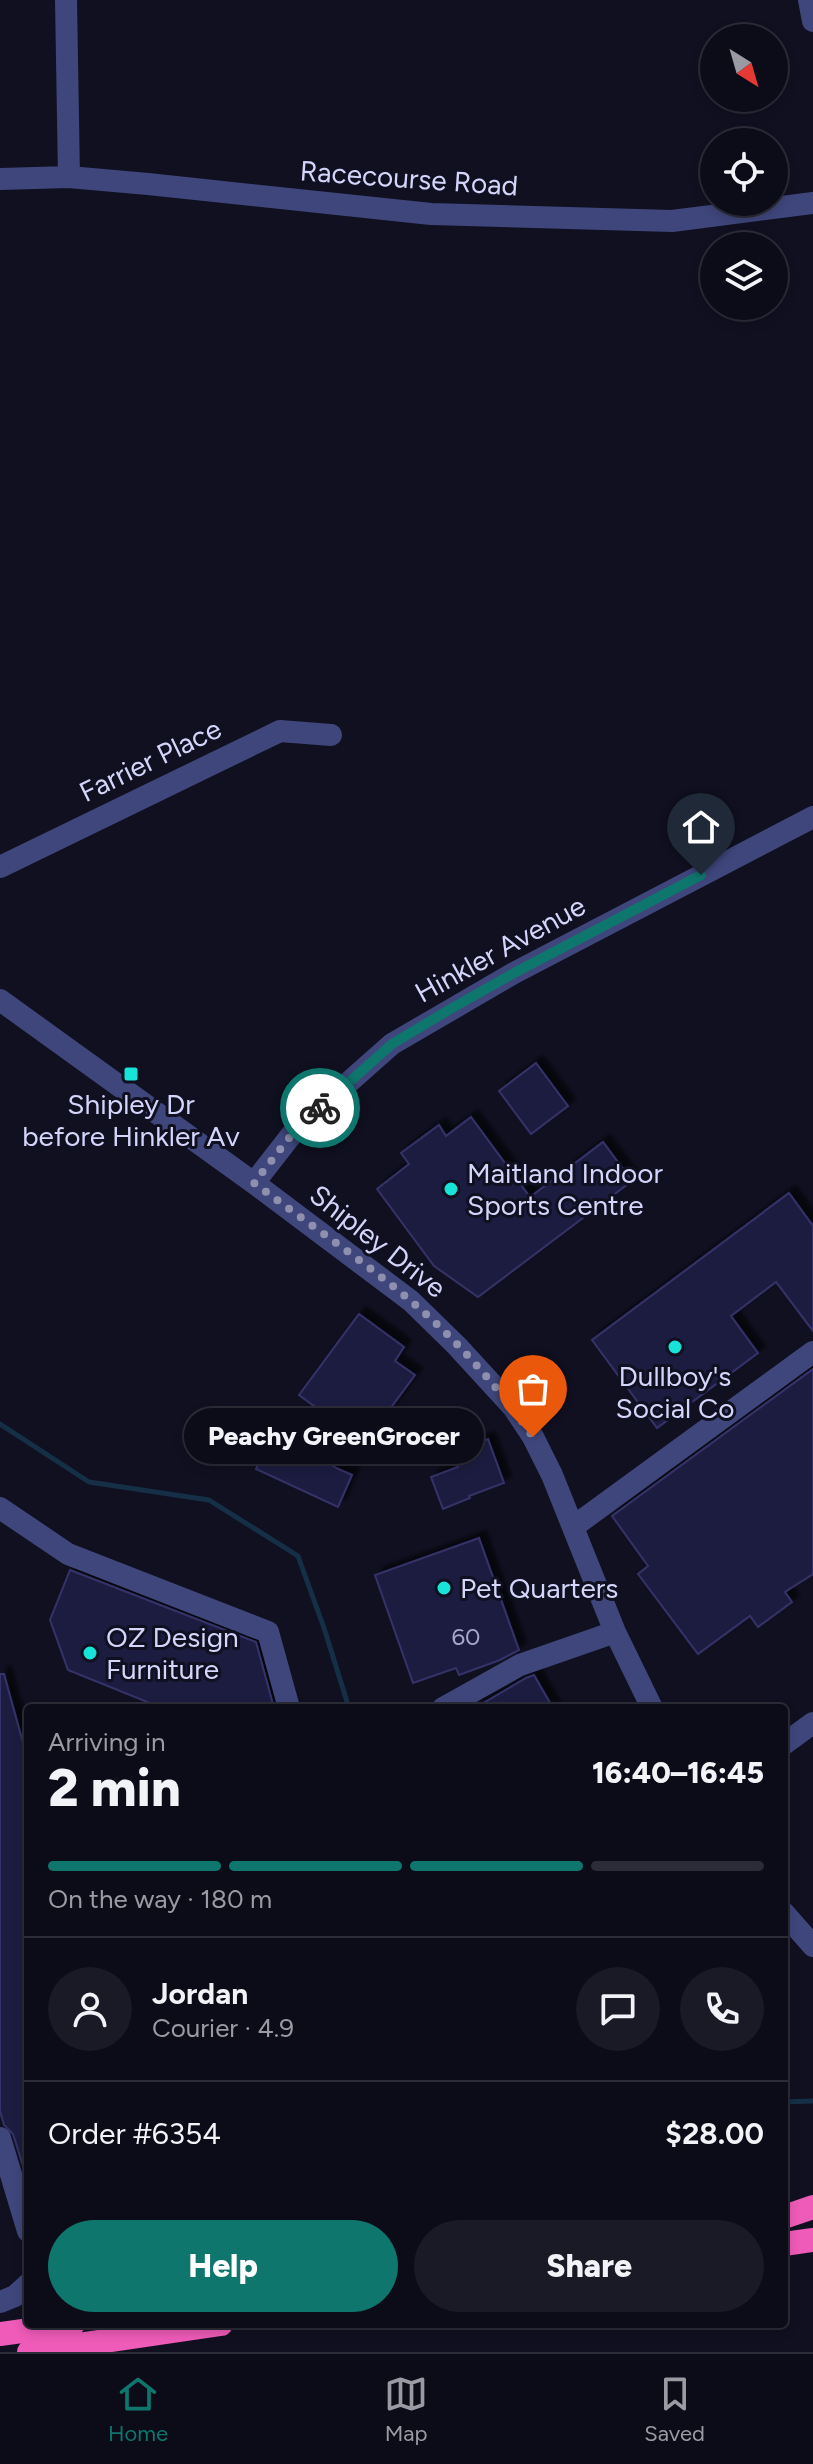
<!DOCTYPE html>
<html lang="en">
<head>
<meta charset="utf-8">
<style>
  :root { --surface:#0c0c19; --page:#1a1a26; --text:#f1f3f6; --muted:#9a9ba2; --line:#2c2c38; --accent:#0f766e }
  body { margin:0; font-family:Figtree,sans-serif; background:var(--page); color:var(--text); height:100vh; display:flex; flex-direction:column; font-size:30px; white-space:nowrap }
  * { box-sizing:border-box; margin:0 }
  p { font-size:26px; color:var(--muted) }
  .icon { flex:none; width:44px; height:44px; fill:none; stroke:currentColor; stroke-width:2; stroke-linecap:round; stroke-linejoin:round }
  .map { position:relative; flex:1; overflow:hidden }
  .details { position:absolute; left:24px; top:1704px; width:764px; height:624px; display:flex; flex-direction:column; background:var(--surface); border-radius:8px; box-shadow:0 4px 12px #0003,0 0 0 2px var(--line) }
  .details>* { flex:none }
  .needle { width:52px; rotate:143deg }
  .fabs { position:absolute; left:700px; top:24px; display:grid; gap:16px }
  .fabs a { display:grid; place-items:center; width:88px; height:88px; border-radius:50%; background:var(--surface); box-shadow:0 4px 12px #0003,0 0 0 2px var(--line); font-size:40px }
  .pin { position:absolute; display:grid; place-items:center; width:68px; height:68px; color:#fff; margin:-82px -34px; border-radius:50% 50% 50% 0; rotate:-45deg; box-shadow:0 0 8px #0007 }
  .pin .icon { rotate:45deg }
  .courier { position:absolute; display:grid; place-items:center; width:80px; height:80px; margin:-40px; border:6px solid #0f766e; border-radius:50%; background:#fff; color:#222; box-shadow:0 2px 10px #0007 }
  .bubble { position:absolute; height:56px; border-radius:28px; background:var(--surface); box-shadow:0 4px 12px #0003,0 0 0 2px var(--line); font-size:26px; font-weight:800; line-height:56px; text-align:center }
  .headline em { font-style:normal; font-weight:800 }
  .headline div { display:flex; flex-direction:column-reverse }
  .headline { display:flex; align-items:center; justify-content:space-between; height:136px; padding:0 24px }
  h1 { font-size:52px; font-weight:800; line-height:60px }
  .bar { display:grid; grid-template-columns:repeat(4,1fr); gap:12px 8px; align-content:center; height:96px; padding:0 24px }
  .bar i { height:10px; border-radius:6px; background:var(--line) }
  .bar .on { background:var(--accent) }
  .bar p { grid-column:span 4 }
  .line { display:flex; align-items:center; gap:20px; padding:0 24px; border-top:2px solid var(--line) }
  .line div { flex:1 }
  .round { display:grid; place-items:center; flex:none; width:84px; height:84px; border-radius:42px; background:var(--page) }
  .primary-button { display:flex; gap:16px; margin-top:auto; padding:16px 24px }
  .primary-button a { flex:1; height:92px; border-radius:48px; background:var(--accent); color:#fff; font-size:32px; font-weight:800; line-height:92px; text-align:center }
  .primary-button a+a { background:var(--page); color:var(--text) }
  .tabs { display:flex; justify-content:space-around; align-items:center; height:112px; border-top:2px solid var(--line); background:var(--surface); font-size:22px; color:var(--muted) }
  .tabs a { display:grid; justify-items:center; gap:4px }
  .tabs .on { color:var(--accent) }
  .map>svg:first-child { display:block }
</style>
</head>
<body>
<div class="map">
<svg width="813" height="2352" viewBox="0 0 813 2352">
  <defs>
    <filter id="shadow"><feDropShadow dx="7" dy="-7" stdDeviation="2" flood-color="#0009"/></filter>
  </defs>
  <rect width="100%" height="100%" fill="#101021"/>
  <g fill="none" stroke-linecap="round" stroke-linejoin="round">
    <path stroke="#152f46" stroke-width="5" d="M0,1424L89,1482L209,1500L298,1556L324,1628L349,1708
      M784,2102L813,2101"/>
  </g>
  <path fill="#1f1e40" stroke="#353269" stroke-width="2" filter="url(#shadow)" d="M536,1063L568,1106L531,1134L499,1091Z
    M471,1117L530,1197L603,1142L632,1181L478,1297L434,1266L377,1189L409,1164L401,1153L439,1125L446,1136Z
    M789,1193L813,1226V1331L776,1282L731,1316L758,1353L657,1428L592,1340Z
    M359,1314L404,1347L395,1361L415,1375L375,1429L355,1414L344,1428L299,1395Z
    M813,1369V1574L785,1592L792,1602L758,1627L750,1616L698,1654L638,1574L648,1566L612,1516Z
    M488,1439L504,1483L469,1496L470,1498L443,1509L431,1477L458,1467L453,1452Z
    M269,1442L296,1454L301,1443L336,1468L352,1475L338,1507L256,1469Z
    M479,1538L519,1650L500,1660L459,1675L456,1668L413,1683L375,1575Z
    M70,1570L256,1642L274,1708H162L68,1670L50,1620Z
    M0,1674H4L28,1761V2182L13,2134L4,2125L0,2111Z
    M534,1675L553,1708H475L526,1678Z"/>
  <g fill="none" stroke-linecap="round" stroke-linejoin="round">
    <path stroke="#3f467b" stroke-width="22" d="M66,0L69,177
      M809,0L813,21
      M0,179L69,177L148,184L431,214L672,221L813,203
      M0,867L280,731L331,735
      M0,1000L254,1183L411,1301L457,1346L513,1407L533,1437L552,1475L615,1632L652,1708
      M254,1183L296,1129L392,1044L514,973L813,817
      M0,1508L68,1554L268,1632L289,1708
      M573,1527L813,1352
      M443,1708L520,1665L615,1632
      M784,1744L813,1723
      M784,1913L813,1946
      M0,2138L28,2231
      M0,2302L15,2296L28,2284"/>
    <path stroke="#ee5bb8" stroke-width="24" d="M784,2217L813,2207
      M784,2244L813,2240
      M0,2334L73,2324
      M29,2352L221,2324"/>
  </g>
  <g fill="none" stroke-linecap="round" stroke-linejoin="round">
    <path stroke="#8f90af" stroke-width="8" stroke-dasharray="0 14.4" d="M320,1108L296,1129L254,1183C306,1222 361,1259 411,1301C457,1340 499,1388 533,1437"/>
    <path stroke="#0f766e" stroke-width="10" d="M320,1108L392,1044L447,1011L514,973L701,875"/>
  </g>
  <g fill="#17e3d9" stroke="#101021" stroke-width="3">
    <rect x="123" y="1066" width="16" height="16" rx="4"/>
    <circle cx="451" cy="1189" r="8"/>
    <circle cx="675" cy="1347" r="8"/>
    <circle cx="444" cy="1588" r="8"/>
    <circle cx="90" cy="1653" r="8"/>
  </g>
  <g text-anchor="middle" dominant-baseline="central" stroke-width="6" stroke-linejoin="round" paint-order="stroke">
    <g font-size="24" fill="#a7a7cc">
      <text x="466" y="1636">60</text>
    </g>
    <g font-size="28" fill="#d4d5fb" stroke="#101021">
      <text transform="translate(409 178) rotate(4)">Racecourse Road</text>
      <text transform="translate(150 760) rotate(-26)">Farrier Place</text>
      <text transform="translate(500 949) rotate(-29)">Hinkler Avenue</text>
      <text transform="translate(378 1241) rotate(38)">Shipley Drive</text>
    </g>
    <g font-size="28" fill="#d4d5fb" stroke="#101021" text-anchor="start">
      <text x="131" y="1104" text-anchor="middle">Shipley Dr<tspan x="131" dy="32">before Hinkler Av</tspan></text>
      <text x="467" y="1173">Maitland Indoor<tspan x="467" dy="32">Sports Centre</tspan></text>
      <text x="675" y="1376" text-anchor="middle">Dullboy's<tspan x="675" dy="32">Social Co</tspan></text>
      <text x="460" y="1588">Pet Quarters</text>
      <text x="106" y="1637">OZ Design<tspan x="106" dy="32">Furniture</tspan></text>
    </g>
  </g>
</svg>
<div class="fabs">
<a><svg class="needle" viewBox="-14 -14 28 28"><path d="M0-13l5 13h-10z" fill="#e53935"/><path d="M0 13l5-13h-10z" fill="#9a9ba2"/></svg></a>
<a><svg class="icon" aria-label="locate" viewBox="0 0 24 24"><circle cx="12" cy="12" r="6"/><path d="M12 2v4M12 18v4M2 12h4M18 12h4"/></svg></a>
<a><svg class="icon" aria-label="layers" viewBox="0 0 24 24"><path d="M12 4l9 5-9 5-9-5zM3 14l9 5 9-5"/></svg></a>
</div>
<div class="pin" style="left:533px;top:1437px;background:#ea580c"><svg class="icon" aria-label="bag" viewBox="0 0 24 24"><path d="M5 8h14l-1 12H6zM9 8a3 3 0 0 1 6 0"/></svg></div>
<div class="pin" style="left:701px;top:875px;background:#1f2937"><svg class="icon" aria-label="home" viewBox="0 0 24 24"><path d="M3 11l9-7 9 7M6 9v11h12V9"/></svg></div>
<div class="courier" style="left:320px;top:1108px"><svg class="icon" aria-label="bike" viewBox="0 0 24 24"><circle cx="6" cy="16" r="4"/><circle cx="18" cy="16" r="4"/><path d="M6 16l4-8h5l3 8M10 8l3 8H6M13 5h3"/></svg></div>
<div class="bubble" style="left:184px;top:1408px;width:300px">Peachy GreenGrocer</div>
<section class="details">
<div class="headline"><div><h1>2 min</h1><p>Arriving in</p></div><em>16:40–16:45</em></div>
<div class="bar"><i class="on"></i><i class="on"></i><i class="on"></i><i></i><p>On the way · 180 m</p></div>
<div class="line" style="height:144px"><a class="round"><svg class="icon" aria-label="person" viewBox="0 0 24 24"><circle cx="12" cy="8" r="4"/><path d="M4 21q1-7 8-7t8 7"/></svg></a><div><b>Jordan</b><p>Courier · 4.9</p></div><a class="round"><svg class="icon" aria-label="chat" viewBox="0 0 24 24"><path d="M4 5h16v11H9l-5 4z"/></svg></a><a class="round"><svg class="icon" aria-label="phone" viewBox="0 0 24 24"><path d="M5 4h4l2 5-3 2q2 4 5 5l2-3 5 2v4C11 20 4 13 5 4z"/></svg></a></div>
<div class="line" style="height:104px"><div>Order #6354</div><b>$28.00</b></div>
<div class="primary-button"><a>Help</a><a>Share</a></div>
</section>
</div>
<nav class="tabs">
<a class="on"><svg class="icon" aria-label="home" viewBox="0 0 24 24"><path d="M3 11l9-7 9 7M6 9v11h12V9"/></svg>Home</a>
<a><svg class="icon" aria-label="map" viewBox="0 0 24 24"><path d="M3 6l6-2 6 2 6-2v14l-6 2-6-2-6 2zM9 4v14M15 6v14"/></svg>Map</a>
<a><svg class="icon" aria-label="saved" viewBox="0 0 24 24"><path d="M7 4h10v16l-5-4-5 4z"/></svg>Saved</a>
</nav>
</body>
</html>
